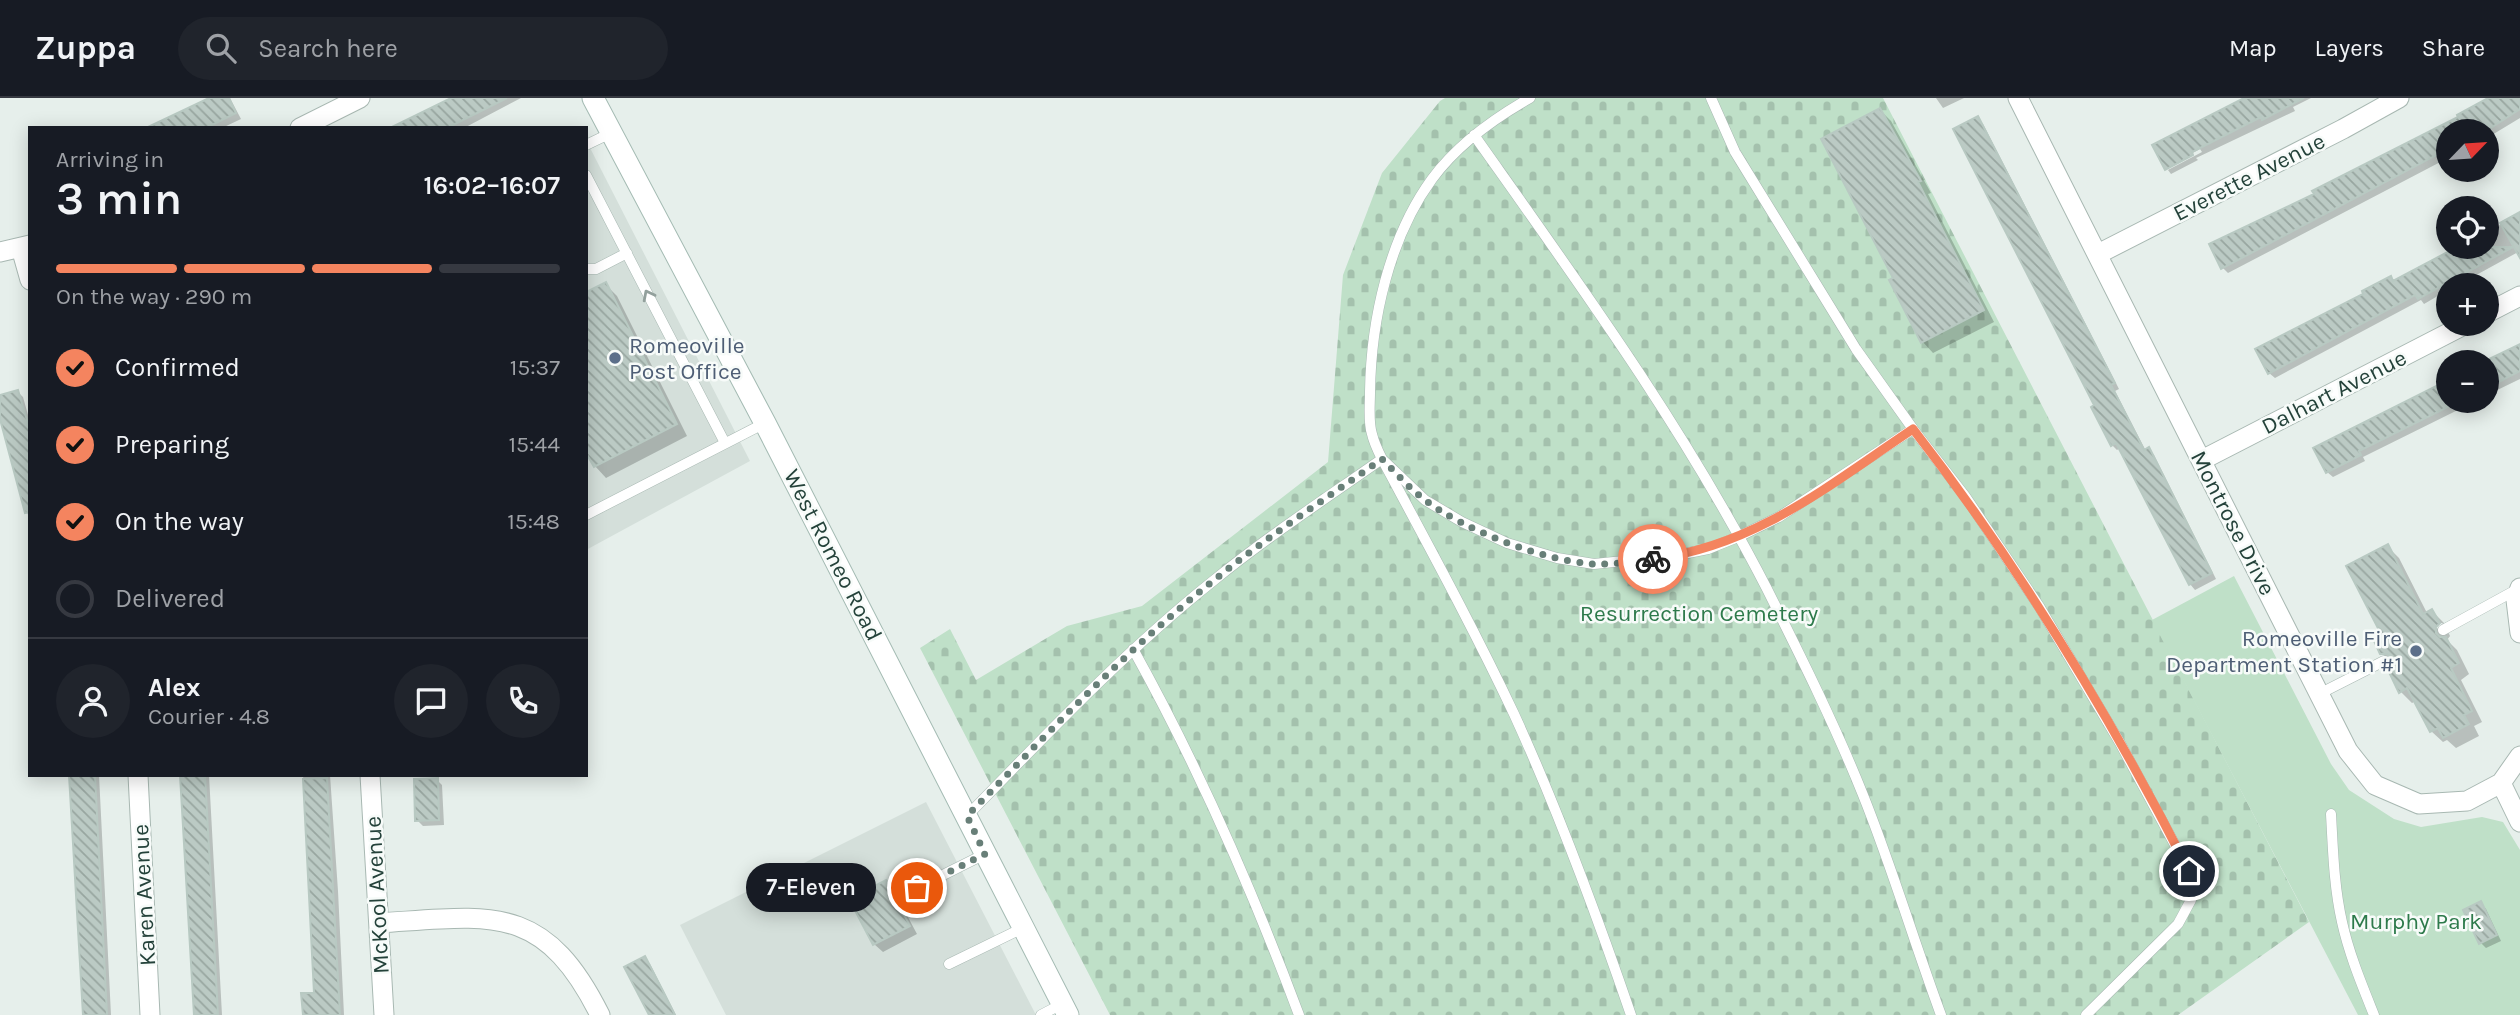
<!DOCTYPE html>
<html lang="en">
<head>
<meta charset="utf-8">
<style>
  :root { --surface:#171b24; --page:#20242c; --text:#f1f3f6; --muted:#9ea1a6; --line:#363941; --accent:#f4845f }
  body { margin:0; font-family:Karla,sans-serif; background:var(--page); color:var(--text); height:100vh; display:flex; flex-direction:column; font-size:26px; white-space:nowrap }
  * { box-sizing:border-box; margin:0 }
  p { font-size:23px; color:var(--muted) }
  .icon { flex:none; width:38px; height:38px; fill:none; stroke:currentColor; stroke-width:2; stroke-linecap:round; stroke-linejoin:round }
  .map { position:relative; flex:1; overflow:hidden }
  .sheet { position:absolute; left:28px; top:28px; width:560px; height:651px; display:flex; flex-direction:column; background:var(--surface); border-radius:0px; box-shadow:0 4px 18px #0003 }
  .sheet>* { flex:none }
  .needle { width:46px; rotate:65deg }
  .controls { position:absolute; left:2436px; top:21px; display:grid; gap:14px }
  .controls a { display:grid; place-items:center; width:63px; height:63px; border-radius:50%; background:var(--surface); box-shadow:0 4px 18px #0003; font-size:35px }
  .pin { position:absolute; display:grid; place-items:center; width:60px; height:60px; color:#fff; margin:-30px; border:4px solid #fff; border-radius:50%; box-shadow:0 2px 7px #0007 }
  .courier { position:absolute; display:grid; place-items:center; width:70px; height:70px; margin:-35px; border:5px solid #f4845f; border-radius:50%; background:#fff; color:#222; box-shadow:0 2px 9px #0007 }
  .bubble { position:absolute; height:49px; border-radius:24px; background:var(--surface); box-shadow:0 4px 18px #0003; font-size:23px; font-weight:600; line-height:49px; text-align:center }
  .headline em { font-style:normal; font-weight:600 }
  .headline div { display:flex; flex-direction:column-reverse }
  .headline { display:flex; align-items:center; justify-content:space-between; height:119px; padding:0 28px }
  h1 { font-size:46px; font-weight:600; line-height:52px }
  .bar { display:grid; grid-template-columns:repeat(4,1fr); gap:10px 7px; align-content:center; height:84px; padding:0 28px }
  .bar i { height:9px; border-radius:5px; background:var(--line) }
  .bar .active { background:var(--accent) }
  .bar p { grid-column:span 4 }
  .line { display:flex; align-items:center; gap:18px; padding:0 28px; border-top:2px solid var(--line) }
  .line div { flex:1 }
  .round { display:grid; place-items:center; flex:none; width:74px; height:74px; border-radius:37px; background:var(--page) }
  ol { padding:0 28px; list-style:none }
  li { display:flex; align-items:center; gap:21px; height:77px }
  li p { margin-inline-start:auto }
  li .icon { padding:7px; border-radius:50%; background:var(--accent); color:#111; stroke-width:4 }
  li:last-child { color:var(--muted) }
  li i { width:38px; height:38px; border:4px solid var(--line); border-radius:50% }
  header { display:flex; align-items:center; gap:42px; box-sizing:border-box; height:98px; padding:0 35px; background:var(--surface); border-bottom:2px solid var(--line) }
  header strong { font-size:33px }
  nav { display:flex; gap:38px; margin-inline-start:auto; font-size:24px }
  .search { width:490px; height:63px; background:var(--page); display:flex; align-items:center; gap:18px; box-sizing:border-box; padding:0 24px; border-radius:38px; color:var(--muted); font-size:26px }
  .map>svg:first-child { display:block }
</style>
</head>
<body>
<header>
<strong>Zuppa</strong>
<div class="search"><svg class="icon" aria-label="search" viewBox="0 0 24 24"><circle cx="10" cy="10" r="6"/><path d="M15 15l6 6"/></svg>Search here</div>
<nav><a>Map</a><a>Layers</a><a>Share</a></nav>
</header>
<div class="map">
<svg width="2520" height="917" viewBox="0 0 2520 917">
  <defs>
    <pattern id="cemetery-stones" width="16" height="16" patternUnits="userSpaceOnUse" patternTransform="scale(1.75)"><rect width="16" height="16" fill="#bfe0c8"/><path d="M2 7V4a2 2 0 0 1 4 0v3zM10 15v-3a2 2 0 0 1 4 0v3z" fill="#a4c1ad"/></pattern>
    <pattern id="building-back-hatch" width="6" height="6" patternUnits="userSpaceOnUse" patternTransform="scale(1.75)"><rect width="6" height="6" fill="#bbcac4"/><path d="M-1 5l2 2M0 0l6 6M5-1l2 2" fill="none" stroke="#98a6a0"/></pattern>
  </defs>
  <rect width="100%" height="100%" fill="#e6efeb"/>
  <path fill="#d4dfda" d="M586,42L750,363L586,452Z
    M926,704L1036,917H726L680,827Z"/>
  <path fill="url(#cemetery-stones)" d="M1445,0H1883L2309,824L2178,917H1110L920,550L950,531L976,582L1067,528L1142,508L1328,364L1343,177L1382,75L1440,3Z"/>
  <path fill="#bfe0c8" d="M2234,478L2331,666L2349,692L2394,721L2421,729L2482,719L2503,724L2520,752V917H2358L2152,522Z"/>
  <path fill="#0003" fill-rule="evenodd" d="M212,0H230L241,21L222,30H150Z
    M453,0H521L464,30H394Z
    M1936,0H1964L1943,10Z
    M2247,0H2311L2293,9L2295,13L2196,60L2198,62L2171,76L2168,72L2202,54L2200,51L2165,70Z
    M2492,0H2520V20L2487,40V33H2448V60L2228,175L2223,170L2316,97L2460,20Z
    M1880,12L1891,23L1931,95L1928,96L1994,224L1933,255L1922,243L1895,181Z
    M1978,21L1983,26L2119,291L2115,293L2146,353L2149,352L2154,357L2216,481L2195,492L2190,486L2120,350L2117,352L2112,347Z
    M2520,116V153L2458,187H2448V192L2424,206L2421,202L2275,280L2269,275L2366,196L2390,180L2395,184L2459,149H2487V134Z
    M605,186L617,198L687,338L606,380L595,368Z
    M2520,247V281L2487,297V264Z
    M2448,284V303H2476L2363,359L2365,363L2333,379L2327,374L2316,351Z
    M18,294L23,299L30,324V424L0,316V299Z
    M2388,449L2399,460L2427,515L2432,513L2444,525L2450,538L2447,542L2457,552L2469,576L2461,582L2482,624L2474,628L2479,638L2456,650L2447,642L2443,644L2431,633L2416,603L2412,605L2401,594L2393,567L2382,555ZM2438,525H2443L2432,536Z
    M71,677H99L111,917H84Z
    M181,677H209L222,917H195Z
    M303,677H330L338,793L344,917H304L316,897L311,777Z
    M437,682L442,687L444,727L423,728L417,722Z
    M886,784L894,793L917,836L883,854L874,846Z
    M2481,805L2486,811L2501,843L2486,850L2481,845Z
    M645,860L650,866L676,917H651Z"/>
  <path fill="url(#building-back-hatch)" stroke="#b8c9c2" stroke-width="2" d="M209,0H229L236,15L206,30H146Z
    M451,0H507L447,30H390Z
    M2244,0H2304L2262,22L2261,19L2192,54L2193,57L2165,72L2152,47Z
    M2488,0H2520V11L2486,33H2448V51L2221,171L2209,146L2314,96L2312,93L2458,19L2457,17Z
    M1880,10L1921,83L1918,84L1984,212L1921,245L1889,182L1893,180L1821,41Z
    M1978,18L2115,285L2111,287L2144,352L2149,349L2212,475L2189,487L2116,345L2111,348L2091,309L2094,307L1953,31Z
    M2520,114V160L2500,125Z
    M2457,149H2513L2418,201L2415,197L2268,276L2255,251L2363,196L2362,193L2391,178L2393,183Z
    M606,184L677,326L594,369L586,355V194Z
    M2520,246V273L2487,290V264H2483Z
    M2448,282V309L2359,353L2361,357L2326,375L2313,350Z
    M18,292L30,332V414L25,415L0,321V297Z
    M2388,446L2423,516L2432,511L2440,525L2436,529V535L2440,539H2446L2459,565L2451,570L2472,613L2464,617L2469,626L2443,640L2438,630L2430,634L2407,590L2399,595L2387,570L2391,566V560L2387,556H2380L2374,543L2382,538L2346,468Z
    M69,677H95L107,917H83Z
    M180,677H205L218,917H194Z
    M327,680L340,917H303L301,895H314L303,681Z
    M438,680L439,722L415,723L414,681Z
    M886,782L910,828L873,847L849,801Z
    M2481,803L2497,837L2479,846L2463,812Z
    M645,858L664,895L675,917H649L624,869Z"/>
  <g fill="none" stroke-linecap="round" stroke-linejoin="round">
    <defs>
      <path id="lane" d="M1530,0C1493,21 1457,47 1432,81C1389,140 1371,222 1370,294C1370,307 1368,324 1372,336C1374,345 1378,353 1382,361C1427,445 1473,529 1514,616C1559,714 1596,815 1631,917
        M1711,0L1735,54L1856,251L1913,331L1965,398L2039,508L2120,645L2189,773L2192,788L2191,802L2178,826L2086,917
        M1474,37C1578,184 1685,331 1767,491C1801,559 1835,627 1863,697C1892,769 1914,844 1941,917
        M586,47L611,35
        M586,77L725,345
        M586,171H596L627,155
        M586,417L765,325
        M2443,532L2516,492
        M1133,551C1198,668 1252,791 1299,917
        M2319,596L2384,563
        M2331,716C2333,752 2334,789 2342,824C2349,856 2362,887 2374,917
        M967,718C1046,637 1124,554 1213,483C1267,439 1325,401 1382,361L1425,402L1462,424L1507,445L1557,460L1594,466L1673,458L1708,451L1738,439L1779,419L1913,331
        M917,790L985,756
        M949,866L1023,830
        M1041,917L1062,906"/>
      <path id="street" d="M2018,0L2348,653L2375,687L2419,706L2467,703L2501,685L2520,658
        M300,30L360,0
        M21,150L30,182
        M0,154L30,147
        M2098,156L2343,31L2399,0
        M2487,215L2520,198
        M2202,362L2466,226
        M2520,490L2516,502L2520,535
        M138,677L150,917
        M370,677L384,917
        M2501,685L2520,724
        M379,825C490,818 543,803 600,917"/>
      <path id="secondary" d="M593,0L765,325L1068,917"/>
    </defs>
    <use href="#lane" stroke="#a8b8b2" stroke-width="11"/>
    <use href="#street" stroke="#a8b8b2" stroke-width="21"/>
    <use href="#secondary" stroke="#a4bbb3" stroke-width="23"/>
    <use href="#lane" stroke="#fff" stroke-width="10"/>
    <use href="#street" stroke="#fff" stroke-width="19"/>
    <use href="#secondary" stroke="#fff" stroke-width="21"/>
  </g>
  <defs><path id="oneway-chevron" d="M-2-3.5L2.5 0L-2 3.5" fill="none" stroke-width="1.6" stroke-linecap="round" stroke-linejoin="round" transform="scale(1.75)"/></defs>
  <use stroke="#92a09c" href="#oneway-chevron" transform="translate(648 197) rotate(-117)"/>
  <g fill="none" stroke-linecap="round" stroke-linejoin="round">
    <path stroke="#687f78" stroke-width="7" stroke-dasharray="0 12.6" d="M917,790L985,756L967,718C1046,637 1124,554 1213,483C1267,439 1325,401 1382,361C1396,375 1409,390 1425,402C1464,432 1544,463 1594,466C1613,467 1634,463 1653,461"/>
    <path stroke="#f4845f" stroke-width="9" d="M1653,461C1756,448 1829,387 1913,331C2020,469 2110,617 2189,773"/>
  </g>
  <g fill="#5c6f8a" stroke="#f7fbf9" stroke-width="2.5">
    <circle cx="615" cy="260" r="7"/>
    <circle cx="2416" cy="553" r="7"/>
  </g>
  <g text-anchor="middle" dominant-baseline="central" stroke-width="5" stroke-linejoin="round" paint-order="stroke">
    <g font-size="23" fill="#24423a" stroke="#f7fbf9">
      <text transform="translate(2249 79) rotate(-27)">Everette Avenue</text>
      <text transform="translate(2334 294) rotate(-27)">Dalhart Avenue</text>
      <text transform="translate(2233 425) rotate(63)">Montrose Drive</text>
      <text transform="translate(833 457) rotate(63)">West Romeo Road</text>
      <text transform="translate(144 797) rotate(-93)">Karen Avenue</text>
      <text transform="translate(377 797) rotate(-93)">McKool Avenue</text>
    </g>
    <g font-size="23" fill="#4e5e75" stroke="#f7fbf9" text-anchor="start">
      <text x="629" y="247">Romeoville<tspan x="629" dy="26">Post Office</tspan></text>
      <text x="2402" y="540" text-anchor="end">Romeoville Fire<tspan x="2402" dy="26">Department Station #1</tspan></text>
    </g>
    <g font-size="23" fill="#2d7a4b" stroke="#f7fbf9">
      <text x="1699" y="515">Resurrection Cemetery</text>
      <text x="2416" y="823">Murphy Park</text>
    </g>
  </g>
</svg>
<div class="controls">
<a><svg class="needle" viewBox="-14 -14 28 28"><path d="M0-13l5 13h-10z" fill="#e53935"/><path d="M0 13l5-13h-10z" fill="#9ea1a6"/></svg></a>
<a><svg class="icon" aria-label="locate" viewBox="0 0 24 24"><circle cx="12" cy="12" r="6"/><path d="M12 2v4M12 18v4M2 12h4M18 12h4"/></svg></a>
<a>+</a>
<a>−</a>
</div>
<div class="pin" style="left:917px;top:790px;background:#ea580c"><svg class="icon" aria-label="bag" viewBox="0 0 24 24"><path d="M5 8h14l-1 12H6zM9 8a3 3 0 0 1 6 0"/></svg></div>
<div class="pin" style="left:2189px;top:773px;background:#1f2937"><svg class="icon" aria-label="home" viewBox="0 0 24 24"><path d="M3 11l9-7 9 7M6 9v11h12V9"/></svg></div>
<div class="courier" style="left:1653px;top:461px"><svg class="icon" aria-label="bike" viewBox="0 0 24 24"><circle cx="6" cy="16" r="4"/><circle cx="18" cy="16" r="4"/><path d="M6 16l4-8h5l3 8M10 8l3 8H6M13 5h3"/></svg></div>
<div class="bubble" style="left:746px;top:765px;width:130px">7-Eleven</div>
<section class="sheet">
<div class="headline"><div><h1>3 min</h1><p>Arriving in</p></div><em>16:02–16:07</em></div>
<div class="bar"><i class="active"></i><i class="active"></i><i class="active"></i><i></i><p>On the way · 290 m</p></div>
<ol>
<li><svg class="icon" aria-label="check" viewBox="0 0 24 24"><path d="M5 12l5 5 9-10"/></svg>Confirmed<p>15:37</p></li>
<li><svg class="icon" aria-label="check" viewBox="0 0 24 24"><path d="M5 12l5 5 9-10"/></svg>Preparing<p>15:44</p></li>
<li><svg class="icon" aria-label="check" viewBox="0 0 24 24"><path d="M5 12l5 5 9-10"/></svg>On the way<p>15:48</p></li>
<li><i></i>Delivered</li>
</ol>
<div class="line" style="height:126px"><a class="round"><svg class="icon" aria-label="person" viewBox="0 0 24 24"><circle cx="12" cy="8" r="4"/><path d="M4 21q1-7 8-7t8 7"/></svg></a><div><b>Alex</b><p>Courier · 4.8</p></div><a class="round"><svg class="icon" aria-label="chat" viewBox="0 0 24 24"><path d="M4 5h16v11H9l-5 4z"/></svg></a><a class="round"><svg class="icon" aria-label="phone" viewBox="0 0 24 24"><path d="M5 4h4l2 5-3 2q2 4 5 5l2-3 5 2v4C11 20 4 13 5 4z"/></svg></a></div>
</section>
</div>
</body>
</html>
